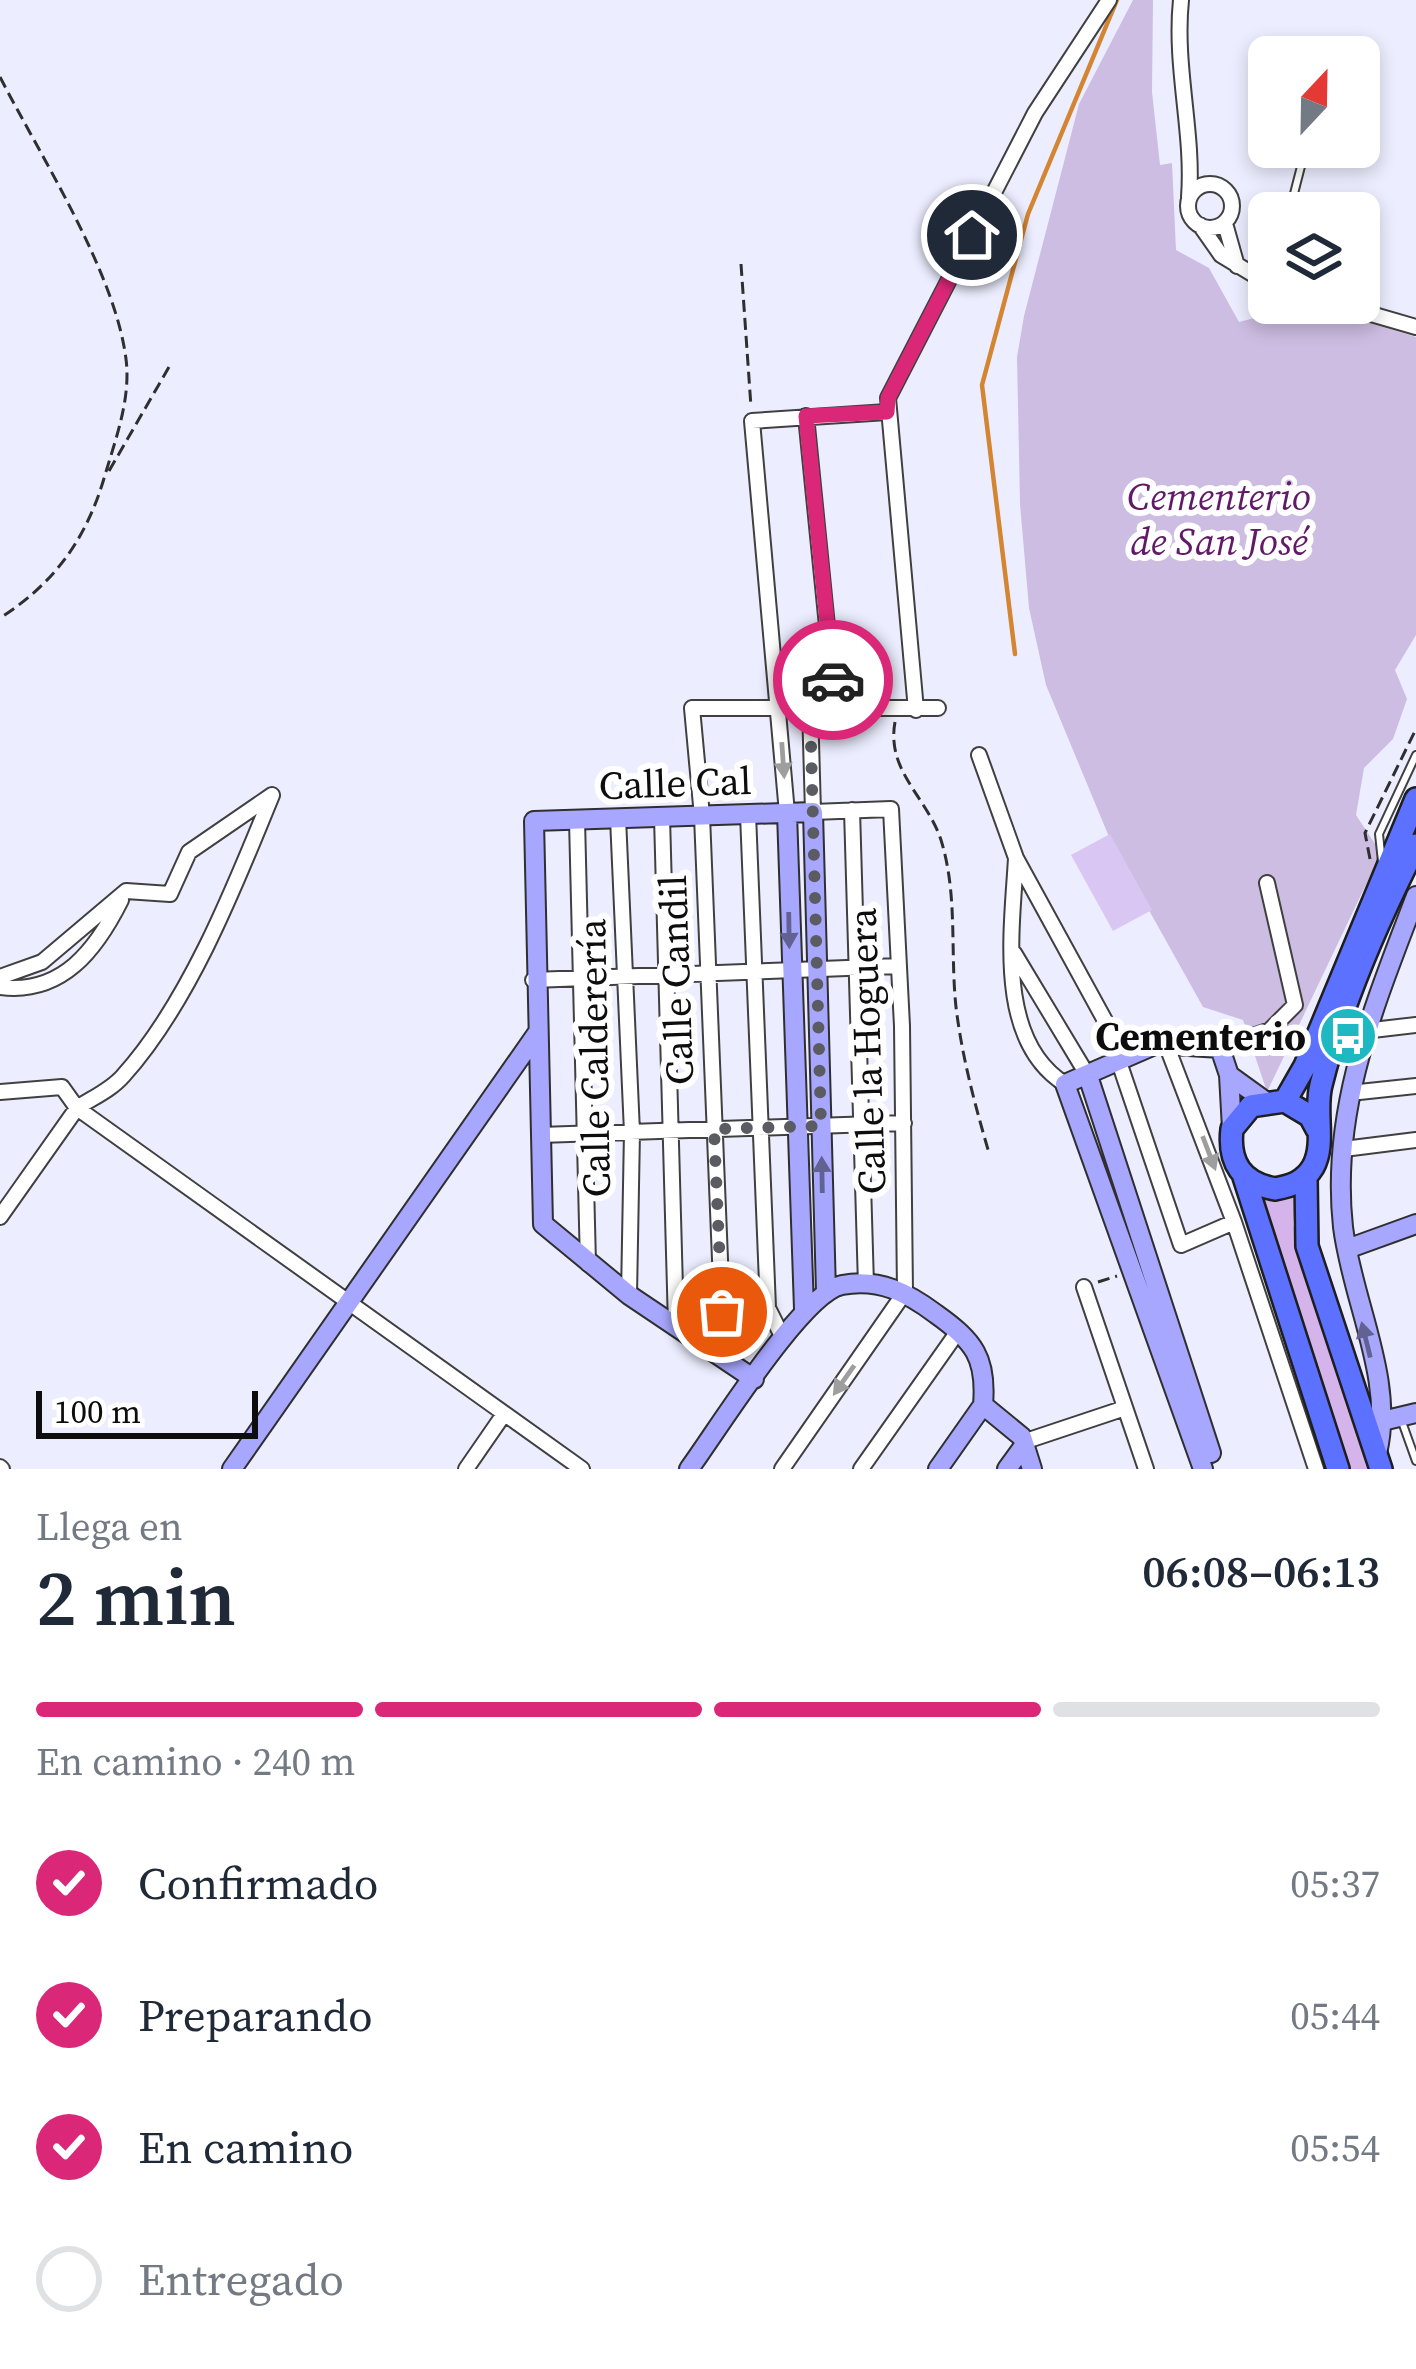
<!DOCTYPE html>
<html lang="es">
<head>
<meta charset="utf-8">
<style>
  :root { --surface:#fff; --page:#f2f2f3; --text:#1f2937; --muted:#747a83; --line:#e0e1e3; --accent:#db2777 }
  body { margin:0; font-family:"Source Serif 4",serif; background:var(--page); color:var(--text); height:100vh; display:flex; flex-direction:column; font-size:45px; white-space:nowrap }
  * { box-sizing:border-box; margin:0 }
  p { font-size:39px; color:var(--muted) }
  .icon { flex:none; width:66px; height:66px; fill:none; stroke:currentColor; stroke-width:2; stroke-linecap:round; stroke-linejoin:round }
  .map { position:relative; height:1469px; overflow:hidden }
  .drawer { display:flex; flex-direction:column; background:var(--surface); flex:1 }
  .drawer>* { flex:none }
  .needle { width:78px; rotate:22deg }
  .fabs { position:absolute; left:1248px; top:36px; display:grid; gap:24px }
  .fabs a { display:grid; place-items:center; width:132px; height:132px; border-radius:18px; background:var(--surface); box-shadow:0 6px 18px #0003; font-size:60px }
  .scale { position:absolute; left:36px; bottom:30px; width:222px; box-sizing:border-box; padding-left:12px; border:6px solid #0d0d0d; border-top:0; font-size:33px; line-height:42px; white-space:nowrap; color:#0d0d0d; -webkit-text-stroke:9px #fff; paint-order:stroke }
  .pin { position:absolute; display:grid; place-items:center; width:102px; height:102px; color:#fff; margin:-51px; border:6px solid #fff; border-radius:50%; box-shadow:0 3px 12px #0007 }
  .courier { position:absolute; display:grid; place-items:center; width:120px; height:120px; margin:-60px; border:9px solid #db2777; border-radius:50%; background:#fff; color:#222; box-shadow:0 3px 15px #0007 }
  .overview em { font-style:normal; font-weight:600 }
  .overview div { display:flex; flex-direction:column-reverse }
  .overview { display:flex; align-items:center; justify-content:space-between; height:204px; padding:0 36px }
  h1 { font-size:78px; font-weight:600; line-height:90px }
  .bar { display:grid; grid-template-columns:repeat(4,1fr); gap:18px 12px; align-content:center; height:144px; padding:0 36px }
  .bar i { height:15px; border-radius:9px; background:var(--line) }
  .bar .on { background:var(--accent) }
  .bar p { grid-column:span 4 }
  ol { padding:0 36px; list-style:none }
  li { display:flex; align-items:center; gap:36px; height:132px }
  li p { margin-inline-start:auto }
  li .icon { padding:12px; border-radius:50%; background:var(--accent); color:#fff; stroke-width:4 }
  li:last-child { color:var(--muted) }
  li i { width:66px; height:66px; border:6px solid var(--line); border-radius:50% }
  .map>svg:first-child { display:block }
</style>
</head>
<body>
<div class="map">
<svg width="1416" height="1469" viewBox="0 0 1416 1469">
  <rect width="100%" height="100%" fill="#eceeff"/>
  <path fill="#d5b4eb" d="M1255,1195L1277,1201L1296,1195L1293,1224L1298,1247L1372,1469H1344Z"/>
  <path fill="#cdbde2" d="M1133,0H1153L1152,92L1160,165L1172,163L1176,250L1209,268L1239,322L1307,304L1416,337V635L1395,670L1407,699L1393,739L1364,768L1356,815L1381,853L1267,1092L1243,1020L1203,1007L1112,844L1046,685L1029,608L1020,504L1017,357L1024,316L1079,104Z"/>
  <path fill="#dac6f2" d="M1110,834L1152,910L1113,931L1071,855Z"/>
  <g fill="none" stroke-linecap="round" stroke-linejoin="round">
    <path stroke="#d48531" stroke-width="4.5" d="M1015,654L982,385L1028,214L1117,0"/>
    <defs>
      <path id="lane" d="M1289,213L1306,147
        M1382,862L1379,834L1416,755
        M1401,1419L1416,1461"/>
      <path id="street" d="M1181,0C1174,67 1194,132 1189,197
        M1188 206a22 22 0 1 1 44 0a22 22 0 1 1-44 0Z
        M1200,225L1221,255L1269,284
        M1226,227L1237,266
        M1333,303L1416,327
        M806,416L835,706
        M916,710L888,398L1035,113L1109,0
        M979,755L1016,858L1126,1059
        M852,810L866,1285
        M787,813L752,421L887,412
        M748,814L768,1308L782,1336L786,1335
        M662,817L676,1325
        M618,818L632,1132L629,1295
        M577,820L588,1264
        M1016,858C1012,930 995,1040 1065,1084
        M1014,953L1088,1076
        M0,977L42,962L126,891L170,894L189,852L272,795C235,886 189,1003 123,1076C111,1090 92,1098 77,1108L62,1087L0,1092
        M533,980L899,966
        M0,987C62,995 96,950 121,900
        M1364,1031L1416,1025
        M1166,1044L1234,1222L1316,1469
        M1220,1048L1270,1030L1295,1005L1267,883
        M1119,1062L1181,1245L1234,1222
        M1350,1093L1416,1086
        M540,1135L904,1123
        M1344,1149L1416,1140
        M0,1217L77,1108L582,1469
        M1084,1287L1146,1469
        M724,1358L702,816L692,708H938
        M1023,1442L1125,1408
        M0,1467L2,1469
        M466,1469L504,1414
        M782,1469L905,1292L902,1026L891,809L813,812L810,706
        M861,1469L959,1330"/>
      <path id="secondary" d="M787,813L804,1309
        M1088,1076L1211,1453
        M1232,1129L1229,1075L1265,1101
        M1347,1249L1416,1224
        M754,1379L629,1295L543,1224L534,821L813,812L826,1292
        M1374,1423L1416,1413
        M1377,1453C1395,1380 1352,1301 1343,1227C1330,1109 1375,1004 1416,896
        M232,1469L538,1032
        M689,1469C717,1431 802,1293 842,1285C880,1278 908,1293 936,1314C974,1341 987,1358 983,1405L1022,1437L1032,1469
        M938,1469L983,1405
        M1007,1469L1023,1447
        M1203,1469L1065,1084L1157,1044L1220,1048L1229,1075"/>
      <path id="primary" d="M1285,1101L1305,1066L1416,799
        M1317,1129L1310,1116L1285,1101L1251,1106L1232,1129C1228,1163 1242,1183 1275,1189C1291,1186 1304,1182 1313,1167C1326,1144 1314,1111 1321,1085C1341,1004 1378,920 1416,845
        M1244,1177L1338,1469
        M1306,1177L1307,1246L1381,1469"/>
    </defs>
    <use href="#lane" stroke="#404040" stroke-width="10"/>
    <use href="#street" stroke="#404040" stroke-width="18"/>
    <use href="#secondary" stroke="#2f2f2f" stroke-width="22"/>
    <use href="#primary" stroke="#1e1e1e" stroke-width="26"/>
    <path stroke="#2f2f2f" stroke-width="3" stroke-dasharray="12 6" stroke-linecap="butt" d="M0,77C41,157 115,272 126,359C131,398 116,438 105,475C87,538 55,583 0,618
      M741,264L751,407
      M109,471L169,367
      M895,722C886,771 927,797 941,840C958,895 950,951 956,1007C962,1057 975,1105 989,1153
      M1370,859L1365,833L1416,729
      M1098,1282L1117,1276"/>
    <use href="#lane" stroke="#fff" stroke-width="6"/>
    <use href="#street" stroke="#fff" stroke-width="14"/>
    <use href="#secondary" stroke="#a8a7ff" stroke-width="18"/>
    <use href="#primary" stroke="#5c71ff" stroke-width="21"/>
  </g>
  <defs><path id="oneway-solid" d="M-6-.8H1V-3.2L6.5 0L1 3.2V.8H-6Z" transform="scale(3)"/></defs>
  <g fill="#9e9e9e">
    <use href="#oneway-solid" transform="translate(783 760) rotate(86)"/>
    <use href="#oneway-solid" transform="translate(1209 1153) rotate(69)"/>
    <use href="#oneway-solid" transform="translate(844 1380) rotate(125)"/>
  </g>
  <g fill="#626292">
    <use href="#oneway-solid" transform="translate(789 930) rotate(89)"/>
    <use href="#oneway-solid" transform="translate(822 1175) rotate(-91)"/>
    <use href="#oneway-solid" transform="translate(1366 1340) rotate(-104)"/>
  </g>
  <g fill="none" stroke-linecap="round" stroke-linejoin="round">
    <path stroke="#5b5c62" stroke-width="12" stroke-dasharray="0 21.6" d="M722,1312L714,1129L821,1126L810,706H835L833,680"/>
    <path stroke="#db2777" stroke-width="15" d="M833,680L806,416L887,412L888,398L972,235"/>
  </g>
  <defs>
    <symbol id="bus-disc" viewBox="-11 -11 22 22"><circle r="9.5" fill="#1eb8c3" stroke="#fff"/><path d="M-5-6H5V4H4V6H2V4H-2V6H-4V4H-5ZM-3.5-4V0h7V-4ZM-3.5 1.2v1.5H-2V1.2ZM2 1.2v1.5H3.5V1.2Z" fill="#fff"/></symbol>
  </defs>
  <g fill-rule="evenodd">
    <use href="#bus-disc" x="1315" y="1003" width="66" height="66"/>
  </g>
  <g text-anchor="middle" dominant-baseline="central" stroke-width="12" stroke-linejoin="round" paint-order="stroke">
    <g font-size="39" font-style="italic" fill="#601a67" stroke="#fff">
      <text x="1219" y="496">Cementerio<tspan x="1219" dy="45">de San José</tspan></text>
    </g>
    <g font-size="39" fill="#0d0d0d" stroke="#fff">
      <text transform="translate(675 783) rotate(-2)">Calle Cal</text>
      <text transform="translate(676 980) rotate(-92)">Calle Candil</text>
      <text transform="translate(867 1051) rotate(-92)">Calle la Hoguera</text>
      <text transform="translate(594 1058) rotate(-91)">Calle Calderería</text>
    </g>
    <g font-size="39" font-weight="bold" fill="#0d0d0d" stroke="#fff" text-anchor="end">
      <text x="1306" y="1036">Cementerio</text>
    </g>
  </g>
</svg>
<div class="fabs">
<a><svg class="needle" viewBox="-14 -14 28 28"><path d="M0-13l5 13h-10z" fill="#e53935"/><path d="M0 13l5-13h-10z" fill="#747a83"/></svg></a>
<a><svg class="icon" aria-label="layers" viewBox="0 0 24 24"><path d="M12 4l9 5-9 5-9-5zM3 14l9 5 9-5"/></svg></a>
</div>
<div class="scale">100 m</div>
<div class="pin" style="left:722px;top:1312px;background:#ea580c"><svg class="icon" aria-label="bag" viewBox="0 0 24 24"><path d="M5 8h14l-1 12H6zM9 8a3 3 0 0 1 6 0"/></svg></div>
<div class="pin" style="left:972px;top:235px;background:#1f2937"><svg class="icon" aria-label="home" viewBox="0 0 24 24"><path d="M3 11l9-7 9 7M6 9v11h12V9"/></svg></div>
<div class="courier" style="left:833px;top:680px"><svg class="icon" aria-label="car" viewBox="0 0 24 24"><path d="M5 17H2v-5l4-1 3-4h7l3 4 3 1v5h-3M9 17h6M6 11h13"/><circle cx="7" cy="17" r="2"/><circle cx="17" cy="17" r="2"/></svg></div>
</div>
<section class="drawer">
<div class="overview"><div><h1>2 min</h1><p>Llega en</p></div><em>06:08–06:13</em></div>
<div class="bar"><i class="on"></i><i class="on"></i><i class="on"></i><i></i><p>En camino · 240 m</p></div>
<ol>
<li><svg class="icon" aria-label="check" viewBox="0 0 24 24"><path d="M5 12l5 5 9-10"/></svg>Confirmado<p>05:37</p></li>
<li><svg class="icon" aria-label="check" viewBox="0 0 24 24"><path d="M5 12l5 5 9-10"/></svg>Preparando<p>05:44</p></li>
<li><svg class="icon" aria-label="check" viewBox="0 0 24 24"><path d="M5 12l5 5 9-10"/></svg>En camino<p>05:54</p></li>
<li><i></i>Entregado</li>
</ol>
</section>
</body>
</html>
